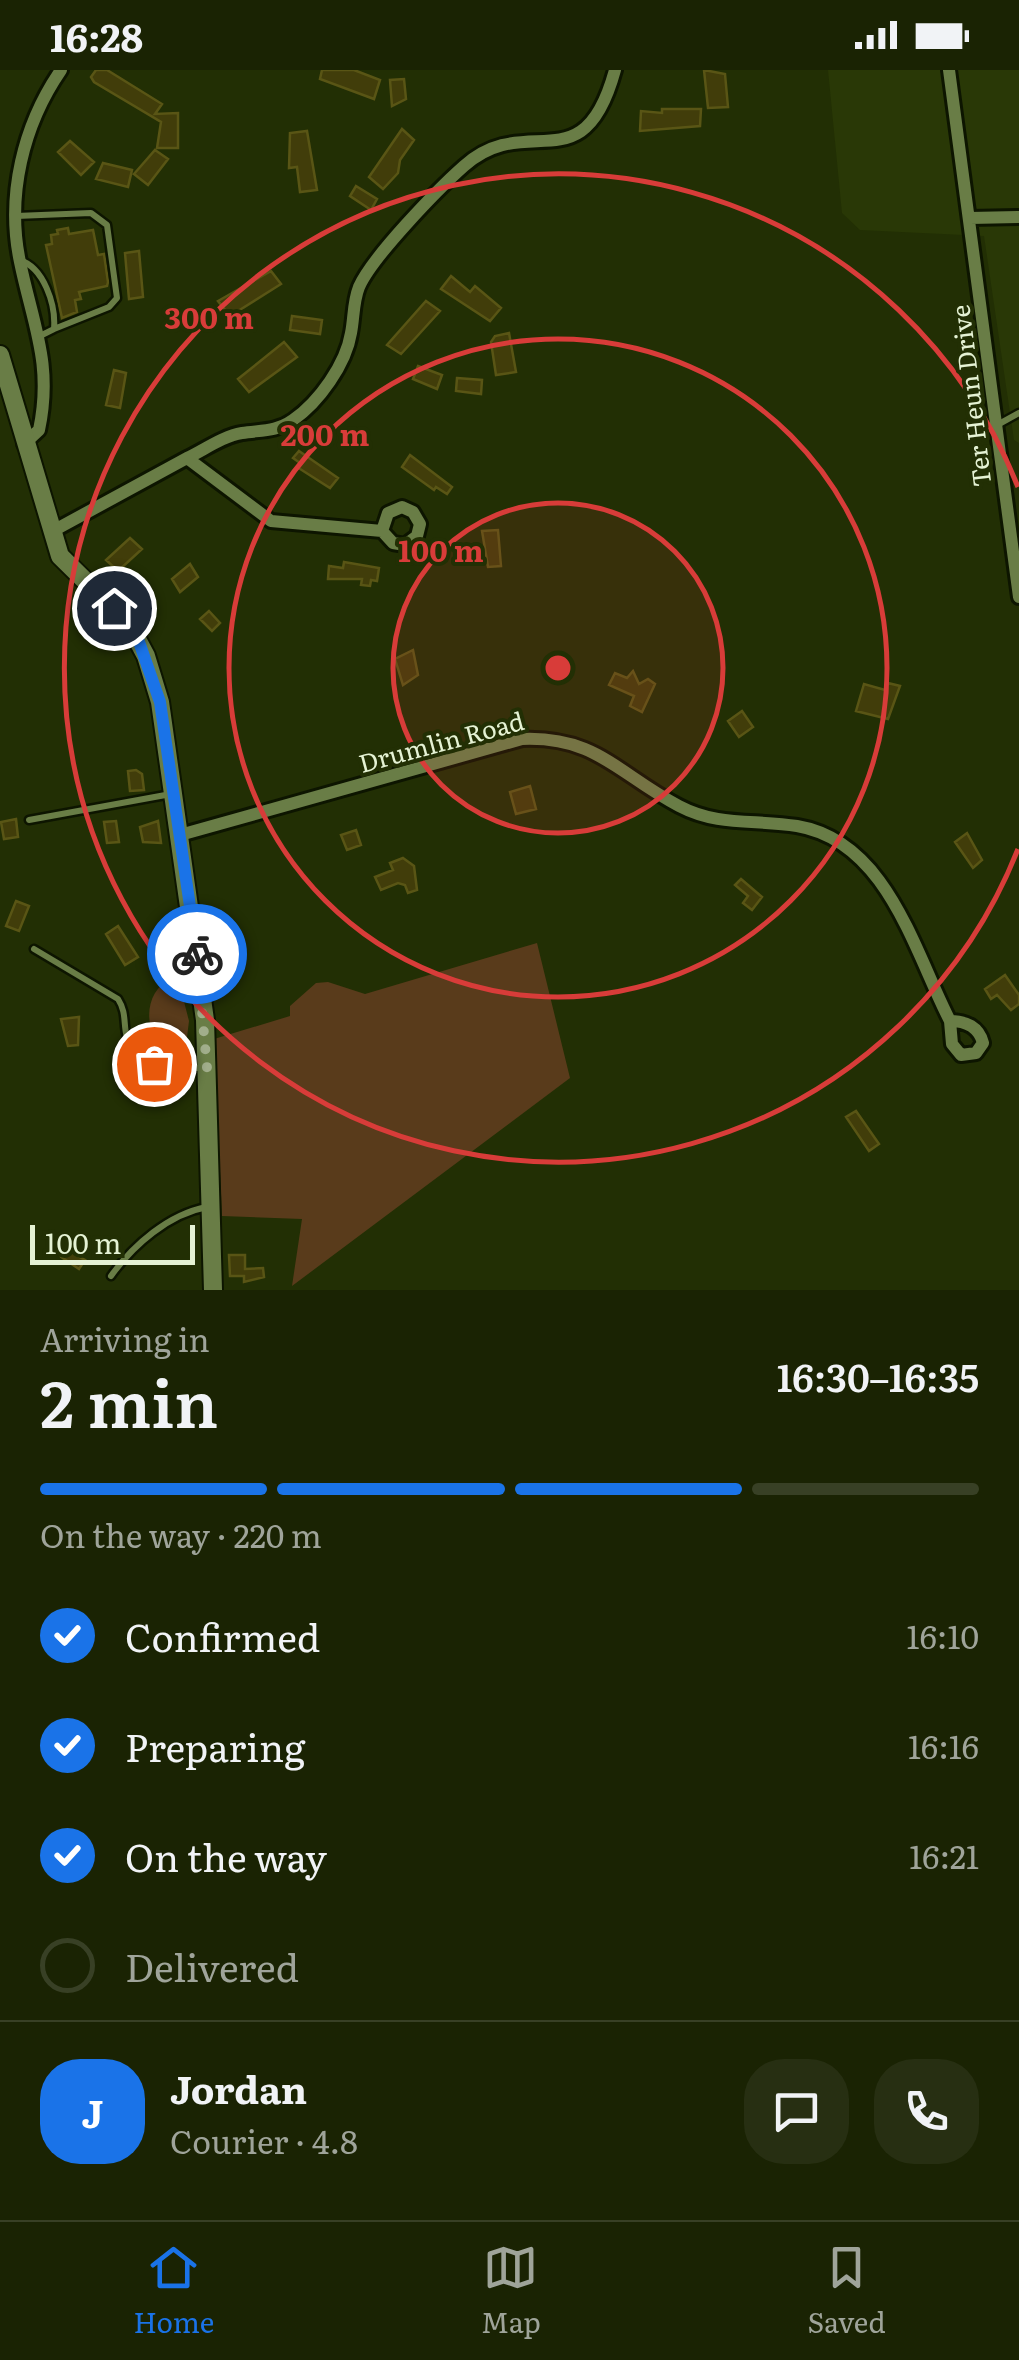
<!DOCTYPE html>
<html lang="en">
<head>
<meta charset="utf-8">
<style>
  :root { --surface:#1a2303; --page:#272f12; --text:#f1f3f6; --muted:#9fa49a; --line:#384025; --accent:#1a73e8 }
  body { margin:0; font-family:Literata,serif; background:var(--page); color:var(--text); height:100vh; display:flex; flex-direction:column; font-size:38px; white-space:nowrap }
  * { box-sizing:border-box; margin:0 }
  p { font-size:32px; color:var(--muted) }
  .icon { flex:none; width:55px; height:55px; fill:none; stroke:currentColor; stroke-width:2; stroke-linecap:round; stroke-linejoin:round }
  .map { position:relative; height:1220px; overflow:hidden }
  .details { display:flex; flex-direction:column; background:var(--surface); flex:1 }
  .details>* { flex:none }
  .scale { position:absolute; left:30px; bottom:25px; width:165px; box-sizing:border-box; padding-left:10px; border:5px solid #e5f2d4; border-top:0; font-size:28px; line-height:35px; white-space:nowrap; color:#e5f2d4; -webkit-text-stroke:8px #222f04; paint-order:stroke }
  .pin { position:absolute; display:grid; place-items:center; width:85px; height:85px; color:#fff; margin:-42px; border:5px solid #fff; border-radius:50%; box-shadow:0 2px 10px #0007 }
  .courier { position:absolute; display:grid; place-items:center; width:100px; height:100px; margin:-50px; border:8px solid #1a73e8; border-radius:50%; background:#fff; color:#222; box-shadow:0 2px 12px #0007 }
  .head em { font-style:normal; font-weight:600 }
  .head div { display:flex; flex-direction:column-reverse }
  .head { display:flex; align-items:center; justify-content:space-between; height:170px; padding:0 40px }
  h1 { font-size:65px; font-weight:600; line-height:75px }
  .bar { display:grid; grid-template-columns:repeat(4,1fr); gap:15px 10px; align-content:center; height:120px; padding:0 40px }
  .bar i { height:12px; border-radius:8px; background:var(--line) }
  .bar .on { background:var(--accent) }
  .bar p { grid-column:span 4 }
  .line { display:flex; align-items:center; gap:25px; padding:0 40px; border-top:2px solid var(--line) }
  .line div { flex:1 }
  .round { display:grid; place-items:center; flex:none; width:105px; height:105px; border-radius:40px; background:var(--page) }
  ol { padding:0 40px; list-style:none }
  li { display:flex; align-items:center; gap:30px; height:110px }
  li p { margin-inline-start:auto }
  li .icon { padding:10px; border-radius:50%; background:var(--accent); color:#fff; stroke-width:4 }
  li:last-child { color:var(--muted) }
  li i { width:55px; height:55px; border:5px solid var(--line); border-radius:50% }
  .status { display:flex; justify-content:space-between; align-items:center; height:70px; padding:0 50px; background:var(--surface); direction:ltr }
  .status svg { height:28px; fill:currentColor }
  .dock { display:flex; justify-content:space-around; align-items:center; height:140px; border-top:2px solid var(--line); background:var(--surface); font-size:28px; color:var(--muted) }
  .dock a { display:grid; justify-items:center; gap:5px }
  .dock .on { color:var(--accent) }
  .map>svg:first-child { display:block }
</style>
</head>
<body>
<div class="status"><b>16:28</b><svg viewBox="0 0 49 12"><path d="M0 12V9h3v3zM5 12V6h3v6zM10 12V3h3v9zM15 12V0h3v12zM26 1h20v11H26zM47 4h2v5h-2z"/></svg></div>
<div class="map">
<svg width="1019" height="1220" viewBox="0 0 1019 1220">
  <rect width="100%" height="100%" fill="#222f04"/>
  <path fill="#293806" d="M828,0H1019V373L1014,370L984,166L860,160L842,143Z"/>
  <path fill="#593b1b" d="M537,873L570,1008L292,1216L302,1149L222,1146L214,969L290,946V936L316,913L328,912L365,924Z
    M172,908H178L189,951L186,975L176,984C142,973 140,922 172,908Z"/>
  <path fill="#413d0a" stroke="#595515" stroke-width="2.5" d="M96,0H107L162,34L155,44L178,43V78H157L161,52L94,12L91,7Z
    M322,0H354L380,10L374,29L320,9Z
    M704,0L725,4L728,37L708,38Z
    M404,9L406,29L392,36L390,10Z
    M662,39H701L700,56L640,61L641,41L662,43Z
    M402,59L414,70L400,90L398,103L383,119L369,107Z
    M307,61L317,120L300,122L297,97L289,98L290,63Z
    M70,71L94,92L81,105L58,82Z
    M155,80L168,89L148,115L134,104Z
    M103,93L132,100L128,117L96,109Z
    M356,116L377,129L371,140L350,126Z
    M68,158L69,164L93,160L98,185L104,184L108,212L107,216L79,222L81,229L75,230L77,242L62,248L46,175L52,174L51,165L58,164L57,160Z
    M139,181L143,227L129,229L125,183Z
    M271,201L281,214L230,246L218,231Z
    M451,206L470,222L475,216L501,238L490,251L441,219Z
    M426,231L440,241L401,284L387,275Z
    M292,246L322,250L320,264L290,260Z
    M509,263L516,302L496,305L491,272L495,266Z
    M284,272L297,287L249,322L238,309Z
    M418,296L442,305L437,319L413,309Z
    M114,300L126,303L120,338L106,335Z
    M457,308L482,310L481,324L456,321Z
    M299,381L338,408L330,418L297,397L300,393L293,388Z
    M410,385L452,417L447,424L436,417L434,420L402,397Z
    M498,460L501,496L488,497L482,461Z
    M130,468L142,479L118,501L106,490Z
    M344,492L379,498L377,511L371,510L370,516L361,515L362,509H328L329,496L343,498Z
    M190,494L198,507L180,522L172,509Z
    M209,541L220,553L212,561L200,549Z
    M413,580L418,605L403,615L395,589Z
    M633,601L639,614L648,609L655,614L642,642L630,636L634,626L609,615L615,603L627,608Z
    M888,613L900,616L888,649L856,641L864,614L885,620Z
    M742,641L753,657L739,667L728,651Z
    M136,700L142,704L144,720L130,721L128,701Z
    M530,716L536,739L516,744L510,722Z
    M16,749L18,767L4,769L1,752Z
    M116,751L119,772L107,773L104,752Z
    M158,751L161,773L143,772L140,757Z
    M356,760L361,775L347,780L341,765Z
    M967,763L982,790L973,798L955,772Z
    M403,788L414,796L417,820L408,823L405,815L398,813L381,820L375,807L393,800L390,793Z
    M741,809L762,827L752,840L743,833L748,826L735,815Z
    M16,831L29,836L19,861L6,856Z
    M118,856L138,887L125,895L106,864Z
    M1005,905L1019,925V934L1011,940L997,925L991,929L985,919Z
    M79,947L78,975L68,976L61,949Z
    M856,1041L879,1074L869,1081L846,1047Z
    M61,1177L85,1190L79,1199L57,1184Z
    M229,1185H245V1199L263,1198L264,1207L244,1212V1206H230Z"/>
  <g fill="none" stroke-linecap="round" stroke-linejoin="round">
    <defs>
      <path id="lane" d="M16,146L91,143L107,155L117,228L109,237L54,259
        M19,190C44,197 56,235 54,259L40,266
        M999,354L1019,343
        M29,750L171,724
        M34,879L118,929C127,943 123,954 127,968C136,1002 180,998 206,998
        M111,1206C133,1175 169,1144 207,1137"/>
      <path id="street" d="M949,0L1019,527
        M970,148L1019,147
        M24,374L39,360C53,294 33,255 20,192C6,126 23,55 61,0
        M187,388C204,380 223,366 242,363C261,360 276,362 293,350C319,332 346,294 351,263C354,248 353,232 359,217C372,187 438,119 464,96C528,39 583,117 615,0
        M51,462L187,388L271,451L382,461L388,443L402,437L413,442L420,454L417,466L405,475L393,473L382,461
        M180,765L522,669C596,666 618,704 679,736C719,757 754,749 797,756C887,771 914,881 950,951
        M950,951C966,951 979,957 983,973L976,983L961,985L952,974Z"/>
      <path id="secondary" d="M0,285L60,486L129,554L146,586L160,632L205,950L213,1220"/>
    </defs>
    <use href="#lane" stroke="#0d1500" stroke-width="11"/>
    <use href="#street" stroke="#0d1500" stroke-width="18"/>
    <use href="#secondary" stroke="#0d1500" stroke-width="22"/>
    <use href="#lane" stroke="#697d46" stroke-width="6"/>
    <use href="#street" stroke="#697d46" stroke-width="12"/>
    <use href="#secondary" stroke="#697d46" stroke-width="18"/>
  </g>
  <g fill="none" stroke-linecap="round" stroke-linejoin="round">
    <path stroke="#a1ae8b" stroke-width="10" stroke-dasharray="0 18" d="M154,994L207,998L197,884"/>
    <path stroke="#1a73e8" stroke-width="12" d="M114,538L138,569L160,632L197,884"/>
  </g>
  <circle cx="558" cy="598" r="165" fill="#d83c39" fill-opacity=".12"/>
  <g fill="none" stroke="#d83c39" stroke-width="5">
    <circle cx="558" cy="598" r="165"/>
    <circle cx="558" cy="598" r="329"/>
    <path d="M1018 779A494 494 0 1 1 1018 417"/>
  </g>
  <g text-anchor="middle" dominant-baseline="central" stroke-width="8" stroke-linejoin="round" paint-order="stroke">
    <g font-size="25" fill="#e5f2d4" stroke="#222f04">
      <text transform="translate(970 326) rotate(-97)">Ter Heun Drive</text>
      <text transform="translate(441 671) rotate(-15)">Drumlin Road</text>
    </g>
  </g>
  <circle cx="558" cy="598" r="15" fill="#d83c39" stroke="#222f04" stroke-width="5"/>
  <g font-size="30" text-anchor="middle" font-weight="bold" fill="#d83c39" stroke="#222f04" stroke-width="8" stroke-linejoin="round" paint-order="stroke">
    <text x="209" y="259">300 m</text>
    <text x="325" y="376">200 m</text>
    <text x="441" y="492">100 m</text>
  </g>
</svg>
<div class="scale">100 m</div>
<div class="pin" style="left:154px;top:994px;background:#ea580c"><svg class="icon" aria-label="bag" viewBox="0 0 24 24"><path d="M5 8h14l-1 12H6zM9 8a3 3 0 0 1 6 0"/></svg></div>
<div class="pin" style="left:114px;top:538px;background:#1f2937"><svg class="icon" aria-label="home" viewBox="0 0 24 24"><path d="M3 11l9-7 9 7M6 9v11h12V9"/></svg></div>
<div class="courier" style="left:197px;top:884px"><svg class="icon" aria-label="bike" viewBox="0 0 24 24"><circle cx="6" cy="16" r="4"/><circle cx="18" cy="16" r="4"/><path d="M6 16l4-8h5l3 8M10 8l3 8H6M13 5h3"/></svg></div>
</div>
<section class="details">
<div class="head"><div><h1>2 min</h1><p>Arriving in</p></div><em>16:30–16:35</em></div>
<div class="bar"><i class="on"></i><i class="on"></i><i class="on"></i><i></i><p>On the way · 220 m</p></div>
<ol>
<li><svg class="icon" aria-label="check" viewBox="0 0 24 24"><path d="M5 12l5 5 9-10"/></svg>Confirmed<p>16:10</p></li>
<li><svg class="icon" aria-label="check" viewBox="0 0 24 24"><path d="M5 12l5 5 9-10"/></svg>Preparing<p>16:16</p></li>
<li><svg class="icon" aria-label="check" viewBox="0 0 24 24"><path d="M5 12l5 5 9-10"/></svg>On the way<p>16:21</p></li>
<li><i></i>Delivered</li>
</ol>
<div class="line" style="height:180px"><b class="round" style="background:var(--accent);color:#fff">J</b><div><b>Jordan</b><p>Courier · 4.8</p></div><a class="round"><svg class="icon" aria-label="chat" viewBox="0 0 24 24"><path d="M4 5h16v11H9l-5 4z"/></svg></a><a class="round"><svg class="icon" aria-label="phone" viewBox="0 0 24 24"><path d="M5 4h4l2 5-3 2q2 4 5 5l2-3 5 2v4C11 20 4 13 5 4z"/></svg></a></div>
</section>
<nav class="dock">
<a class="on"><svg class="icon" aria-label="home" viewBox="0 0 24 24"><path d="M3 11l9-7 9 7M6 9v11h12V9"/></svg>Home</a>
<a><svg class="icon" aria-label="map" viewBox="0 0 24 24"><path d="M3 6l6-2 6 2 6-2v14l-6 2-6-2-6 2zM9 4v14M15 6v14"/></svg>Map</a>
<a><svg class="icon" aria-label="saved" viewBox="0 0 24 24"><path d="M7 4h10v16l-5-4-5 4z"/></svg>Saved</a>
</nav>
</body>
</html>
